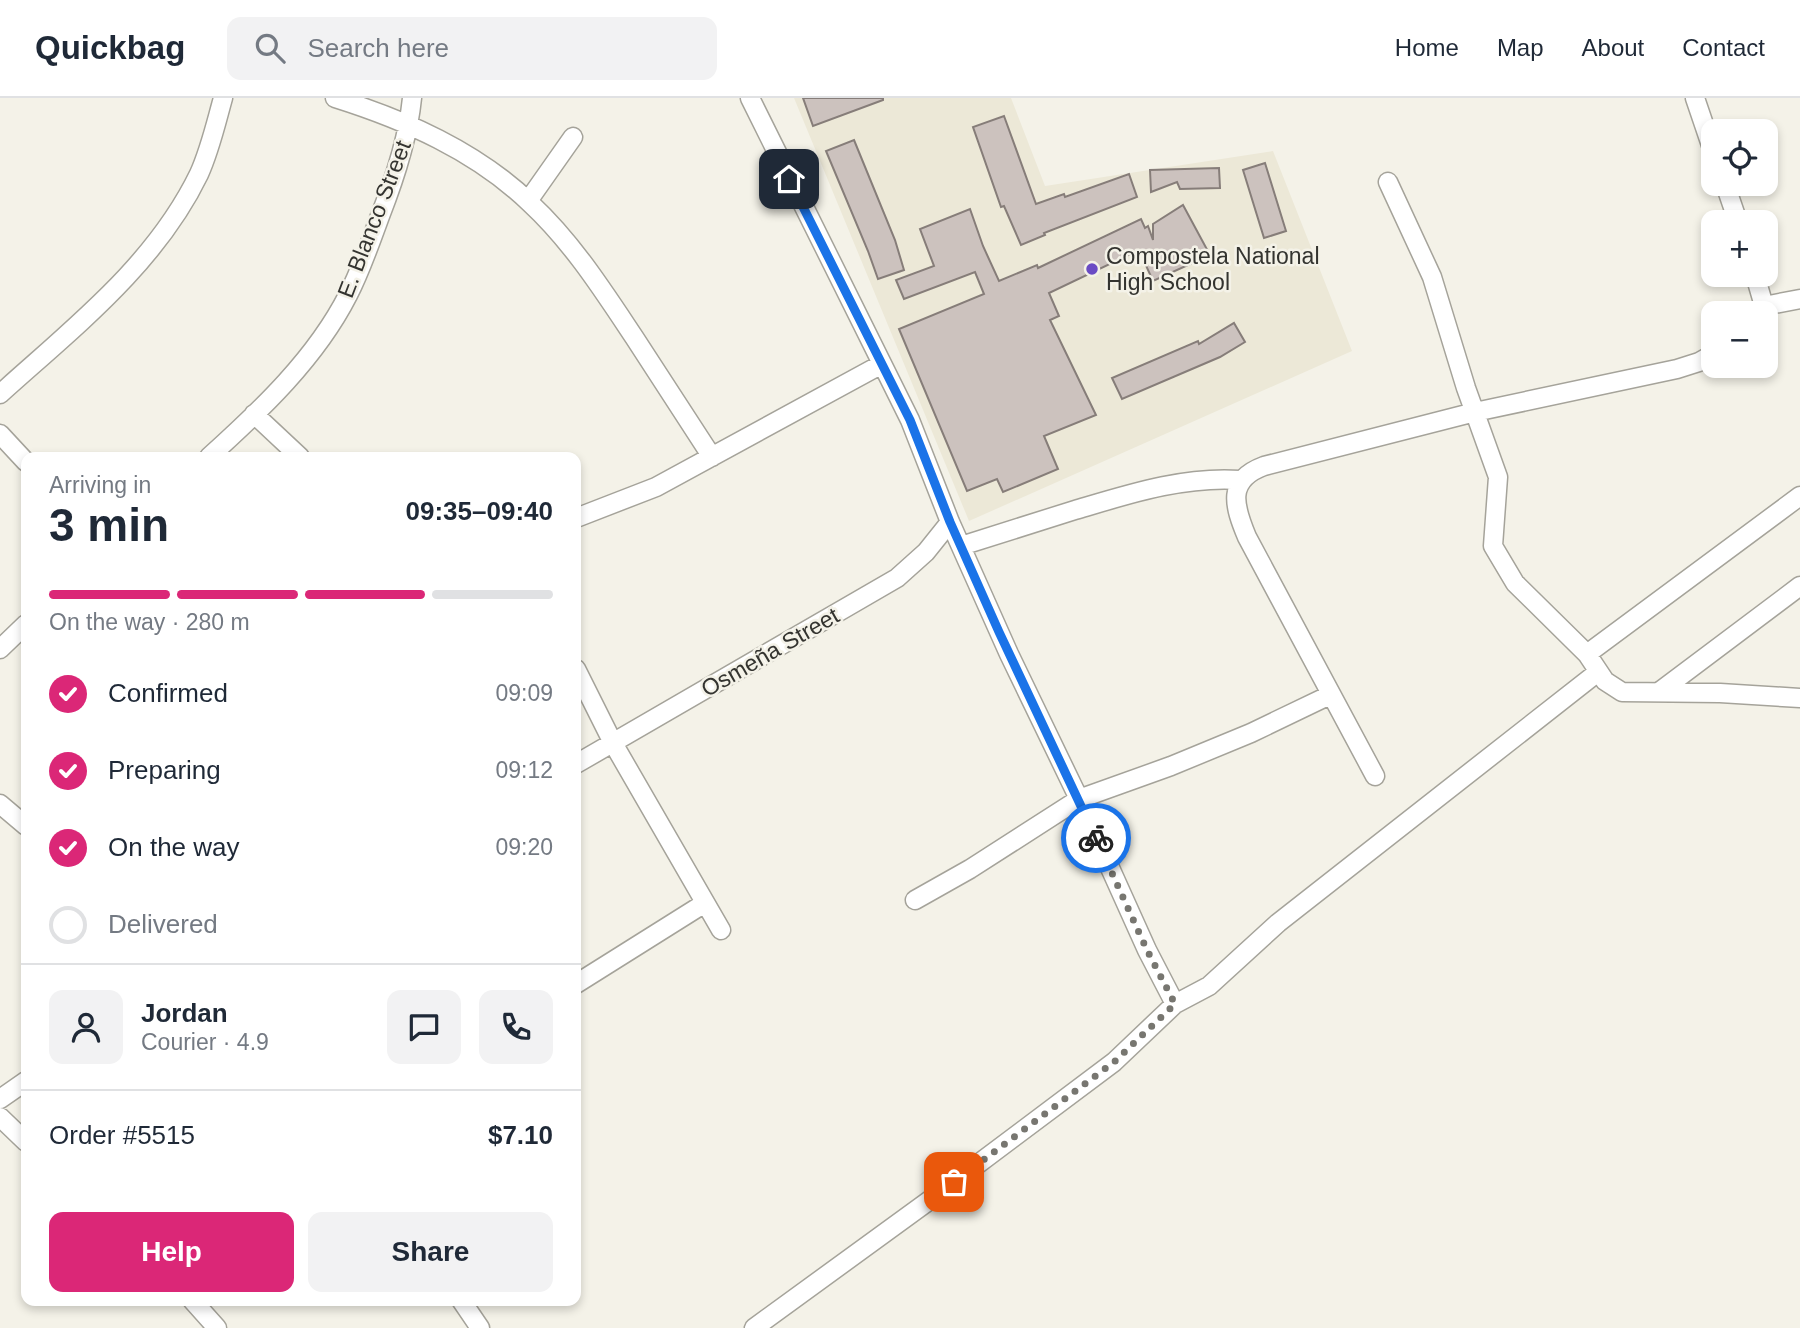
<!DOCTYPE html>
<html lang="en">
<head>
<meta charset="utf-8">
<style>
  :root { --surface:#fff; --page:#f2f2f3; --text:#1f2937; --muted:#747a83; --line:#e0e1e3; --accent:#db2777 }
  body { margin:0; font-family:Helvetica,sans-serif; background:var(--page); color:var(--text); height:100vh; display:flex; flex-direction:column; font-size:26px; white-space:nowrap }
  * { box-sizing:border-box; margin:0 }
  p { font-size:23px; color:var(--muted) }
  .icon { flex:none; width:38px; height:38px; fill:none; stroke:currentColor; stroke-width:2; stroke-linecap:round; stroke-linejoin:round }
  .map { position:relative; flex:1; overflow:hidden }
  .drawer { position:absolute; left:21px; top:354px; width:560px; height:854px; display:flex; flex-direction:column; background:var(--surface); border-radius:14px; box-shadow:0 4px 10px #0003 }
  .drawer>* { flex:none }
  .fabs { position:absolute; left:1701px; top:21px; display:grid; gap:14px }
  .fabs a { display:grid; place-items:center; width:77px; height:77px; border-radius:14px; background:var(--surface); box-shadow:0 4px 10px #0003; font-size:35px }
  .pin { position:absolute; display:grid; place-items:center; width:60px; height:60px; color:#fff; margin:-30px; border-radius:14px; box-shadow:0 4px 10px #0006 }
  .courier { position:absolute; display:grid; place-items:center; width:70px; height:70px; margin:-35px; border:5px solid #1a73e8; border-radius:50%; background:#fff; color:#222; box-shadow:0 2px 9px #0007 }
  .overview em { font-style:normal; font-weight:800 }
  .overview div { display:flex; flex-direction:column-reverse }
  .overview { display:flex; align-items:center; justify-content:space-between; height:119px; padding:0 28px }
  h1 { font-size:46px; font-weight:800; line-height:52px }
  .bar { display:grid; grid-template-columns:repeat(4,1fr); gap:10px 7px; align-content:center; height:84px; padding:0 28px }
  .bar i { height:9px; border-radius:5px; background:var(--line) }
  .bar .on { background:var(--accent) }
  .bar p { grid-column:span 4 }
  .line { display:flex; align-items:center; gap:18px; padding:0 28px; border-top:2px solid var(--line) }
  .line div { flex:1 }
  .round { display:grid; place-items:center; flex:none; width:74px; height:74px; border-radius:14px; background:var(--page) }
  ol { padding:0 28px; list-style:none }
  li { display:flex; align-items:center; gap:21px; height:77px }
  li p { margin-inline-start:auto }
  li .icon { padding:7px; border-radius:50%; background:var(--accent); color:#fff; stroke-width:4 }
  li:last-child { color:var(--muted) }
  li i { width:38px; height:38px; border:4px solid var(--line); border-radius:50% }
  .primary-button { display:flex; gap:14px; margin-top:auto; padding:14px 28px }
  .primary-button a { flex:1; height:80px; border-radius:14px; background:var(--accent); color:#fff; font-size:28px; font-weight:800; line-height:80px; text-align:center }
  .primary-button a+a { background:var(--page); color:var(--text) }
  header { display:flex; align-items:center; gap:42px; box-sizing:border-box; height:98px; padding:0 35px; background:var(--surface); border-bottom:2px solid var(--line) }
  header strong { font-size:33px }
  nav { display:flex; gap:38px; margin-inline-start:auto; font-size:24px }
  .search { width:490px; height:63px; background:var(--page); display:flex; align-items:center; gap:18px; box-sizing:border-box; padding:0 24px; border-radius:14px; color:var(--muted); font-size:26px }
  .map>svg:first-child { display:block }
</style>
</head>
<body>
<header>
<strong>Quickbag</strong>
<div class="search"><svg class="icon" aria-label="search" viewBox="0 0 24 24"><circle cx="10" cy="10" r="6"/><path d="M15 15l6 6"/></svg>Search here</div>
<nav><a>Home</a><a>Map</a><a>About</a><a>Contact</a></nav>
</header>
<div class="map">
<svg width="1800" height="1230" viewBox="0 0 1800 1230">
  <rect width="100%" height="100%" fill="#f4f2e8"/>
  <path fill="#ece8d7" d="M794,0H1011L1045,88L1273,53L1352,253L969,423Z"/>
  <path fill="#ccc2be" stroke="#867d79" stroke-width="2" d="M803,0H883V2L813,28Z
    M1004,18L1036,106L1064,96L1065,99L1129,76L1137,99L1044,135L1045,137L1021,147L1004,108L1001,109L973,29Z
    M854,42L895,142L904,172L878,181L868,153L826,53Z
    M1265,65L1286,133L1264,140L1243,72Z
    M1219,70L1220,90L1180,91L1177,84L1151,94L1150,72Z
    M1183,107L1210,157L1153,183L1139,152L1049,195L1059,218L1050,222L1096,317L1044,338L1058,371L1003,394L997,381L967,393L899,231L984,196L975,174L904,201L896,182L934,168L920,131L970,111L983,148L999,183L1037,167L1038,170L1141,121L1145,130L1148,128L1153,142V126Z
    M1234,225L1245,244L1220,259L1122,301L1112,280L1198,243L1199,246Z"/>
  <g fill="none" stroke-linecap="round" stroke-linejoin="round">
    <defs>
      <path id="minor" d="M335,0C405,22 476,53 530,105C572,144 602,191 634,239C660,279 686,319 712,359
        M750,0L910,322L950,424L1009,556L1079,701L1147,852L1175,906
        M1695,0L1713,53
        M1388,84L1432,179L1466,290L1498,379L1493,448L1515,485L1587,556L1605,583L1622,594L1720,595L1800,600
        M1725,86L1738,124
        M528,103L573,39
        M1755,177L1764,208
        M1759,215L1764,208L1800,201
        M0,296C73,230 155,167 199,76C210,52 216,25 223,0
        M254,316L300,359
        M0,336L26,364
        M209,359C261,312 316,260 348,197C361,172 370,145 380,118C395,80 408,41 412,0
        M576,420L656,389L882,266
        M961,448C999,436 1037,424 1075,412C1129,396 1184,378 1240,382
        M0,551L26,526
        M1587,556L1800,398
        M576,571L613,645L721,832
        M1659,594L1800,488
        M576,666L897,480L926,454L950,424
        M1375,678L1247,439C1234,408 1226,382 1264,368L1475,314L1677,271L1699,264L1713,256
        M0,706L26,728
        M915,802L970,771L1079,701L1171,668L1251,635L1330,597
        M576,886L705,805
        M0,1001L26,983
        M0,1019L26,1044
        M192,1202L217,1230
        M461,1202L480,1230
        M754,1230L934,1099L1114,964L1175,906L1209,888L1278,825L1598,574"/>
    </defs>
    <use href="#minor" stroke="#a5a39a" stroke-width="21"/>
    <use href="#minor" stroke="#fff" stroke-width="18"/>
  </g>
  <g fill="none" stroke-linecap="round" stroke-linejoin="round">
    <path stroke="#777670" stroke-width="7" stroke-dasharray="0 12.6" d="M954,1084L1114,964L1175,906L1147,852L1096,740"/>
    <path stroke="#1a73e8" stroke-width="9" d="M789,81L910,322L950,424L999,534L1096,740"/>
  </g>
  <circle fill="#6a4bc4" stroke="#f4f2e8" stroke-width="2.5" cx="1092" cy="171" r="7"/>
  <g text-anchor="middle" dominant-baseline="central" stroke-width="5" stroke-linejoin="round" paint-order="stroke">
    <g font-size="23" fill="#343430" stroke="#f4f2e8">
      <text transform="translate(374 121) rotate(-69)">E. Blanco Street</text>
      <text transform="translate(770 554) rotate(-30)">Osmeña Street</text>
    </g>
    <g font-size="23" fill="#343430" stroke="#f4f2e8" text-anchor="start">
      <text x="1106" y="158">Compostela National<tspan x="1106" dy="26">High School</tspan></text>
    </g>
  </g>
</svg>
<div class="fabs">
<a><svg class="icon" aria-label="locate" viewBox="0 0 24 24"><circle cx="12" cy="12" r="6"/><path d="M12 2v4M12 18v4M2 12h4M18 12h4"/></svg></a>
<a>+</a>
<a>−</a>
</div>
<div class="pin" style="left:954px;top:1084px;background:#ea580c"><svg class="icon" aria-label="bag" viewBox="0 0 24 24"><path d="M5 8h14l-1 12H6zM9 8a3 3 0 0 1 6 0"/></svg></div>
<div class="pin" style="left:789px;top:81px;background:#1f2937"><svg class="icon" aria-label="home" viewBox="0 0 24 24"><path d="M3 11l9-7 9 7M6 9v11h12V9"/></svg></div>
<div class="courier" style="left:1096px;top:740px"><svg class="icon" aria-label="bike" viewBox="0 0 24 24"><circle cx="6" cy="16" r="4"/><circle cx="18" cy="16" r="4"/><path d="M6 16l4-8h5l3 8M10 8l3 8H6M13 5h3"/></svg></div>
<section class="drawer">
<div class="overview"><div><h1>3 min</h1><p>Arriving in</p></div><em>09:35–09:40</em></div>
<div class="bar"><i class="on"></i><i class="on"></i><i class="on"></i><i></i><p>On the way · 280 m</p></div>
<ol>
<li><svg class="icon" aria-label="check" viewBox="0 0 24 24"><path d="M5 12l5 5 9-10"/></svg>Confirmed<p>09:09</p></li>
<li><svg class="icon" aria-label="check" viewBox="0 0 24 24"><path d="M5 12l5 5 9-10"/></svg>Preparing<p>09:12</p></li>
<li><svg class="icon" aria-label="check" viewBox="0 0 24 24"><path d="M5 12l5 5 9-10"/></svg>On the way<p>09:20</p></li>
<li><i></i>Delivered</li>
</ol>
<div class="line" style="height:126px"><a class="round"><svg class="icon" aria-label="person" viewBox="0 0 24 24"><circle cx="12" cy="8" r="4"/><path d="M4 21q1-7 8-7t8 7"/></svg></a><div><b>Jordan</b><p>Courier · 4.9</p></div><a class="round"><svg class="icon" aria-label="chat" viewBox="0 0 24 24"><path d="M4 5h16v11H9l-5 4z"/></svg></a><a class="round"><svg class="icon" aria-label="phone" viewBox="0 0 24 24"><path d="M5 4h4l2 5-3 2q2 4 5 5l2-3 5 2v4C11 20 4 13 5 4z"/></svg></a></div>
<div class="line" style="height:91px"><div>Order #5515</div><b>$7.10</b></div>
<div class="primary-button"><a>Help</a><a>Share</a></div>
</section>
</div>
</body>
</html>
